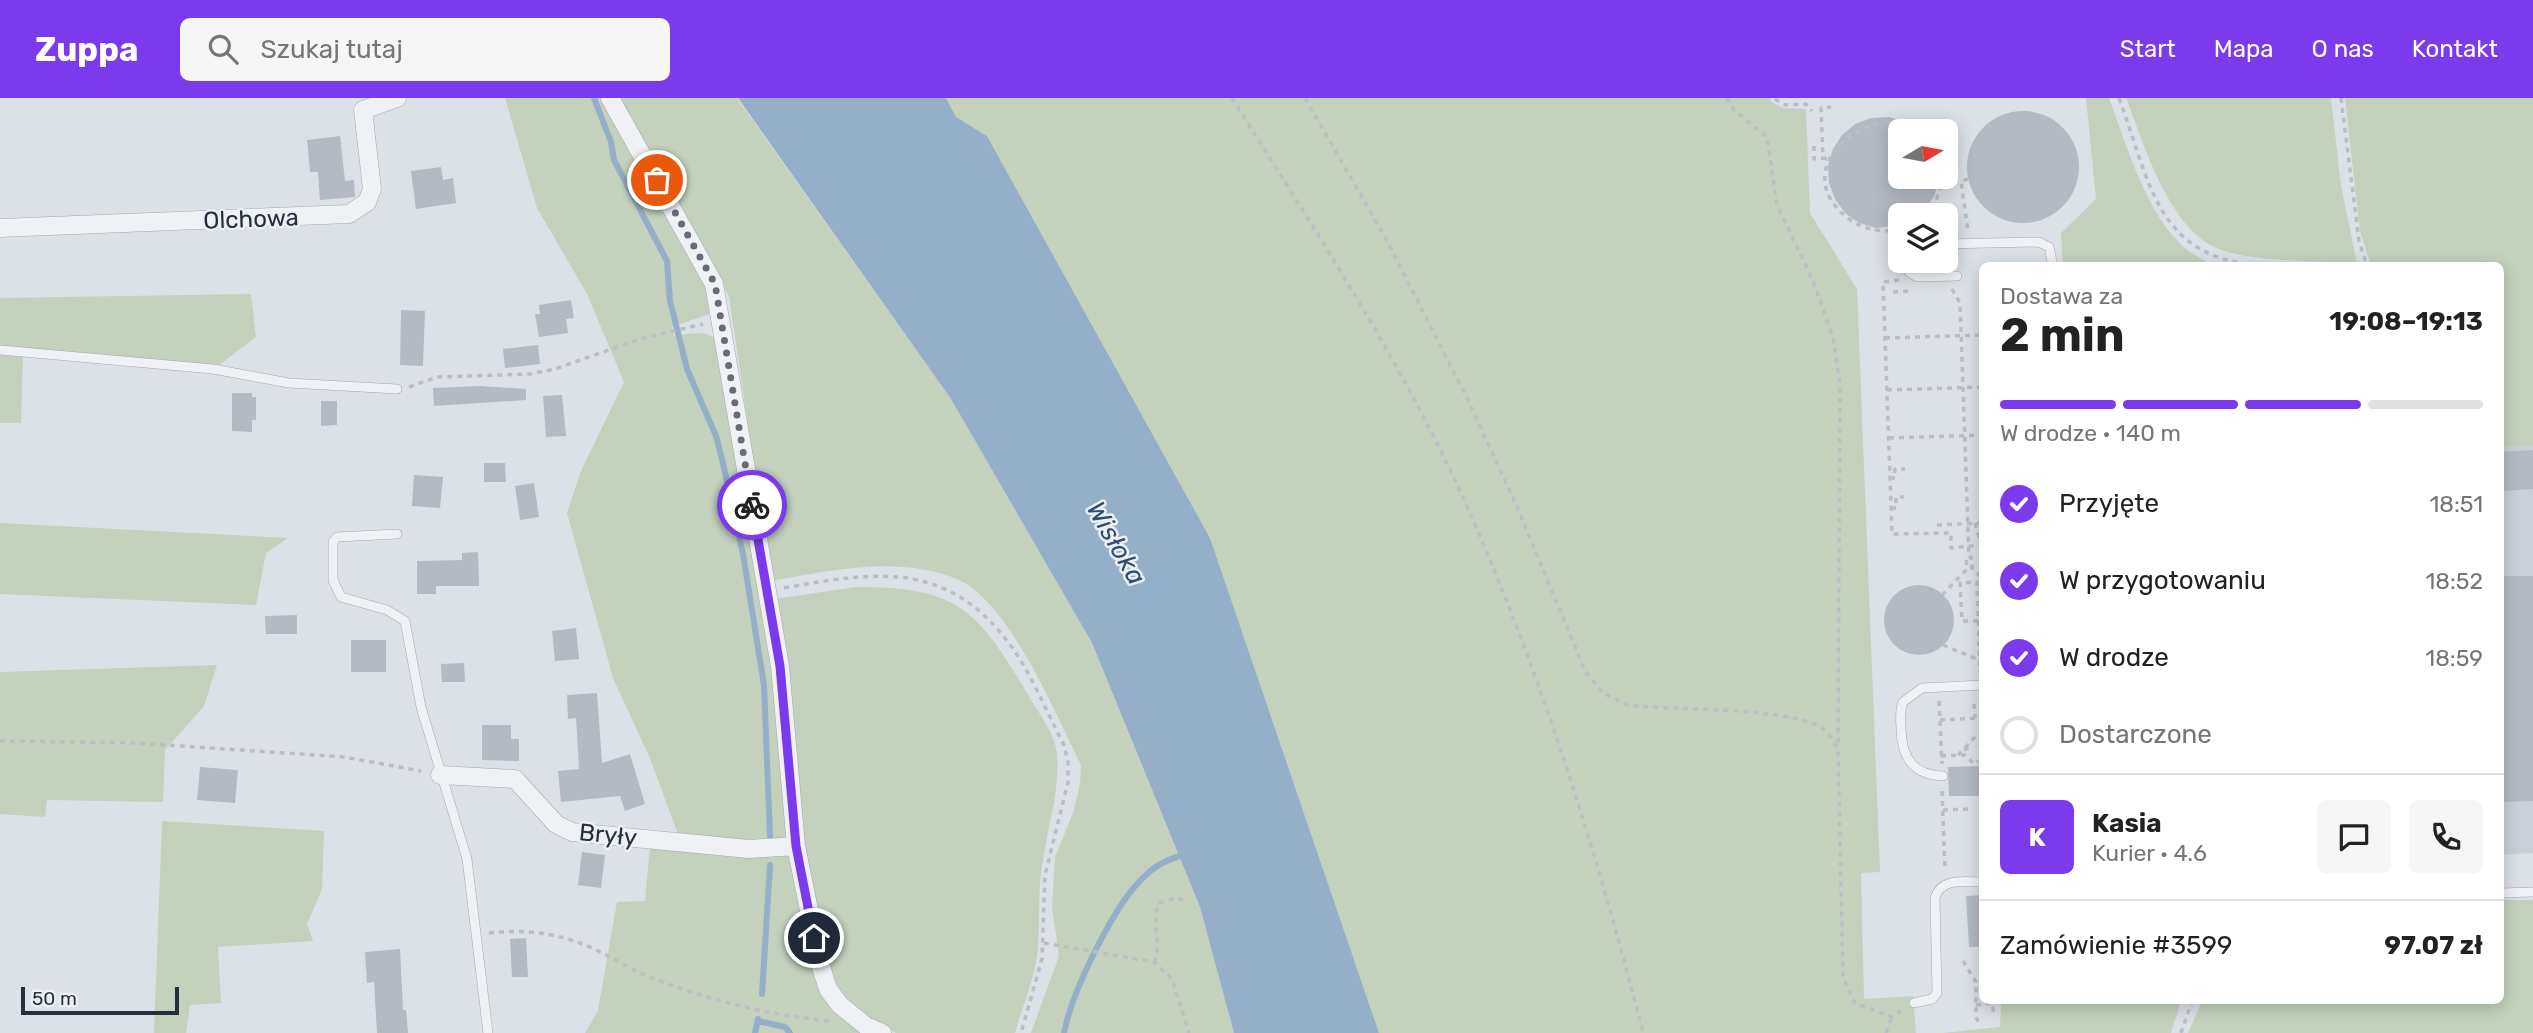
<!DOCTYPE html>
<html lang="pl">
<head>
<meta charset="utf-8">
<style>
  :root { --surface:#fff; --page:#f6f6f6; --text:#222; --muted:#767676; --line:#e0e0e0; --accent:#7c3aed }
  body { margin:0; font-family:Rubik,sans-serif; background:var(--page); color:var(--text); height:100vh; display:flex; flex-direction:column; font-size:26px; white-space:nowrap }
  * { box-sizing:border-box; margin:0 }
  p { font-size:23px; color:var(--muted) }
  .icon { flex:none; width:38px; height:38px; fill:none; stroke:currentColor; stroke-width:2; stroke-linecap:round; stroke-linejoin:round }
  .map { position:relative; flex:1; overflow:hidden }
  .panel { position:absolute; left:1979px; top:164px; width:525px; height:742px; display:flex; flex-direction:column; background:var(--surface); border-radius:10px; box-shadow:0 4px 18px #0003 }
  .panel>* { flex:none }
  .needle { width:46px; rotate:80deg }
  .tools { position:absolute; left:1888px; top:21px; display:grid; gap:14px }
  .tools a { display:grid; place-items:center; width:70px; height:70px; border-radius:10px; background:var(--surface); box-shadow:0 4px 18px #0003; font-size:35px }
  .scale { position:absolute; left:21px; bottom:18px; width:158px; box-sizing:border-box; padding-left:7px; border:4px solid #262f3d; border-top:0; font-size:19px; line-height:24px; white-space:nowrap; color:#262f3d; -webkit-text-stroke:5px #ecf0f5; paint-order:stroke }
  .pin { position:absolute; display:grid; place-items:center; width:60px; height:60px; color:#fff; margin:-30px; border:4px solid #fff; border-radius:50%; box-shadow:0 2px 7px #0007 }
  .courier { position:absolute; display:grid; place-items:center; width:70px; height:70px; margin:-35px; border:5px solid #7c3aed; border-radius:50%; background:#fff; color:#222; box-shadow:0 2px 9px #0007 }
  .headline em { font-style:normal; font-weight:700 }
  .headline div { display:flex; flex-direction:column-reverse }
  .headline { display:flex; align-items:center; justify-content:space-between; height:119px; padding:0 21px }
  h1 { font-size:46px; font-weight:700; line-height:52px }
  .bar { display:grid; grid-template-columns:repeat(4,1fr); gap:10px 7px; align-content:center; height:84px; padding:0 21px }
  .bar i { height:9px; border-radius:5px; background:var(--line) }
  .bar .on { background:var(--accent) }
  .bar p { grid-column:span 4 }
  .line { display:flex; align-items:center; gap:18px; padding:0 21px; border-top:2px solid var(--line) }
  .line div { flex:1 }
  .round { display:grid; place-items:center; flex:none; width:74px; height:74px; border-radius:10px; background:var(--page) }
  ol { padding:0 21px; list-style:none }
  li { display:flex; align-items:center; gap:21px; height:77px }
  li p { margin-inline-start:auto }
  li .icon { padding:7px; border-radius:50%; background:var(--accent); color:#fff; stroke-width:4 }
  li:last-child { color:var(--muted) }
  li i { width:38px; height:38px; border:4px solid var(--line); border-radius:50% }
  header { display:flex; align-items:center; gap:42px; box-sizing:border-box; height:98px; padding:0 35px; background:var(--accent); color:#fff }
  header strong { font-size:33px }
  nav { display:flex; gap:38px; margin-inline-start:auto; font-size:24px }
  .search { width:490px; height:63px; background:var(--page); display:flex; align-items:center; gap:18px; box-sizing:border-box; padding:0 24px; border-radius:10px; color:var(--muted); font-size:26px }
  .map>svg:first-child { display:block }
</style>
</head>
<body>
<header>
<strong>Zuppa</strong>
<div class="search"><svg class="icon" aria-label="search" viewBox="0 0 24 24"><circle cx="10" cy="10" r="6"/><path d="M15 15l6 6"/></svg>Szukaj tutaj</div>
<nav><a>Start</a><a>Mapa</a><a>O nas</a><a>Kontakt</a></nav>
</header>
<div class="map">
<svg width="2533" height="935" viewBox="0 0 2533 935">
  <rect width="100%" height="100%" fill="#dce1e7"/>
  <path fill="#cad0d9" d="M2533,348V755L2501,757V350Z"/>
  <path fill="#c3d1bd" d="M505,0H604L712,198L709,216L672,229L674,238C689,236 706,231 718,243L776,583L787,734L783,740L737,742L678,736L649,658L613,580L567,415L581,373L624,284L587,196L537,110Z
    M618,0H737L951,301L1092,545L1200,809L1234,935H1031L1059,858L1052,809L1055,759L1073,715L1080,686L1081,667C1056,617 1009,503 957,481C899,457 830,472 771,483L729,198Z
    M946,0H1771L1770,3L1783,10L1806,11L1810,115L1857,191L1880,774L1861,775L1864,901L1913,898L1916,935H1379L1210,440L987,38L956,19Z
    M2086,0H2109C2126,46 2147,118 2185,150C2193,157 2204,162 2213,168H2063L2061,135L2096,101Z
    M2126,0H2331L2341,88L2357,165C2321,163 2251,164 2219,151C2169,132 2144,46 2126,0Z
    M2345,0H2533V348L2501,350V168H2371L2360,133Z
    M251,196L256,239L219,267L0,249V200Z
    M0,257L23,259L21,325H0Z
    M0,425L288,440L266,455L256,507L0,496Z
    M856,489C958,489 977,511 1027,595C1037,613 1056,636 1057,657C1060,695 1047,730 1042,768C1037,798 1041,828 1037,858C1033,884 1022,910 1015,935H896L848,907L835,889L809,791L775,501Z
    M217,567L204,608L165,652L163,704L47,702L45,719L0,716V574Z
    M162,723L324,733L322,791L307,826L313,843L218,849L221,905L190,907L186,935H154Z
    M650,749L778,755L789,758L794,769L817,883L871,935H585L598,912L617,804L645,803Z
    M2501,802H2533V935H2188L2202,903H2501Z
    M2001,903H2181L2171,935H1943L2000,929Z"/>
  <path fill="#96afc8" d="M738,0H946L956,19L987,38L1210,440L1379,935H1234L1200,809L1092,545L951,301Z"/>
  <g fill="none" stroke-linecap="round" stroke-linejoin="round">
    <path stroke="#96afc8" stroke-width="6" d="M594,0L611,44L614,62L667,163L670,203L687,271L716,338L722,361L743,456L764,587L770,738
      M762,896L770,767
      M758,923L785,929L790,935
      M755,935L758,921
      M1064,935C1072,894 1115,803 1147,776C1157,766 1172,760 1186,756"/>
  </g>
  <path fill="#b4bac4" d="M1967 69a56 56 0 1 1 112 0a56 56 0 1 1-112 0Z
    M1889,19L1900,22V79H1940L1934,98L1924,113L1918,117H1900V127L1876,130L1859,125L1845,115L1835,101L1829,85L1828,68L1833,51L1842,37L1855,26L1871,20Z
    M340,38L345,83L354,82L355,99L320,102L318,74H310L307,42Z
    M441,69L443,82L453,80L456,105L416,111L411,73Z
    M571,202L574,220L566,221L568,235L539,239L535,216H540L539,207Z
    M401,212L425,213L423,268L400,267Z
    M538,247L540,266L505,270L503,251Z
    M480,288L526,291V302L434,308L433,290Z
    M232,295H252V299H256V322H252V334L232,333Z
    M562,297L566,338L546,339L543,298Z
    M321,303H337V327L321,328Z
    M2533,352V391L2501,393V354Z
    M484,365H505L506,384H484Z
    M414,377L443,379L440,410L412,408Z
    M534,385L539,419L520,422L515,388Z
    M478,454L479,488H436V496H417V463L462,462V455Z
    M2501,478H2533V703L2501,704Z
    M1884 522a35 35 0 1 1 70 0a35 35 0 1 1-70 0Z
    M297,517V536H266L265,518Z
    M576,530L579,561L555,563L552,533Z
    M351,542H386V574H351Z
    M464,565L465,584H442L441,566Z
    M597,595L602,665L630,656L645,706L625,713L620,698L561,704L558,673L579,671L576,620L568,621L567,597Z
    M482,627H511V641H519V663L482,662Z
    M1983,668V698H1949L1948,669Z
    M200,669L238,672L235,705L197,702Z
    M582,754L605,757L601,790L578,787Z
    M1983,797V849H1969L1966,798Z
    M526,840L528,879H512L510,841Z
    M400,851L403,912H406L408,935H377L374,884L367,885L365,854Z"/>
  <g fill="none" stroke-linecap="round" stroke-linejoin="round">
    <defs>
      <path id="lane" d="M1946,146L2039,144L2049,149L2053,168
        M1907,163L1909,174L1917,179L1957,178
        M0,252L213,271L289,285L397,291
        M397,436L337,439L333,444V482L341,499L387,512L405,523L421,609L467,761L488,935
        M1943,678C1913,677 1902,660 1901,632C1901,622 1899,613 1903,604L1922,590L1983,587
        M2501,795L2533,794
        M1914,905L1932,901L1937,895L1935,800C1941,779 1965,784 1983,784"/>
      <path id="street" d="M610,0L714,186L780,568L796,748L820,866L828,891L840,907L866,928L882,935
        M0,130L349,116L367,104L372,91L363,12L397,0
        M440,677L515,681L556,726L572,734L749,751L796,748"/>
    </defs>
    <use href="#lane" stroke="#a2a8b1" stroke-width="10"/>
    <use href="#street" stroke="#a2a8b1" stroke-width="19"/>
    <path stroke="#bbbfc5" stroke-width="3.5" stroke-dasharray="5 5" stroke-linecap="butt" d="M1232,0C1316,134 1405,268 1469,413C1543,581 1598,758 1643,935
      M1305,0L1385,139L1466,298L1518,411L1585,573L1603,595L1628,607C1677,613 1784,608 1822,630C1829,635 1834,644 1838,652L1843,879L1855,905L1892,919L1903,911
      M1727,0L1734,12L1767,39L1777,107L1813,183L1833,239L1840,287L1838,650
      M2119,0C2151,86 2156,163 2267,168
      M2341,0L2359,143L2367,168
      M1775,1L1785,7L1806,6L1812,13
      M1814,48V61L1823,60
      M1827,61L1823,60L1821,10L1831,9
      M1968,81L1961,83L1968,133
      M1924,117L1936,103L1943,79
      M1893,130L1900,142
      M1900,131C1883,135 1864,132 1849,121C1784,73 1864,0 1926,33
      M1899,182L1883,184L1892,436L1951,435V450L1983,447
      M1952,191L1960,205L1969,459
      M1893,194L1910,193
      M1885,240L1983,237
      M409,289L437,279L530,276L555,271L640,241L703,226
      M1887,292L1983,289
      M1889,340L1983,337
      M1890,380H1895V371H1905
      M1891,410H1896V399H1904
      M1975,425L1981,446
      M1937,427L1983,425
      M784,490C877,473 948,462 1011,548C1032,577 1047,615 1064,647L1068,664V684L1045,777L1042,861L1021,935
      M1942,497L1967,471L1966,460L1971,459L1972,470L1983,481
      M1978,523H1962L1960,485L1977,484L1980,575
      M1943,547L1979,562L1983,559
      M1939,603L1942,666
      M1974,606L1975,620
      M1940,622L1983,620
      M0,643L136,645L344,659L421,673
      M1964,652L1973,648
      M1958,657L1974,640L1983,649
      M1941,658L1965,657L1974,666L1978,663
      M1942,693L1945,773
      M1943,712L1968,711
      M489,835C525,831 560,835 594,851C612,859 628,870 647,878C705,901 767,917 830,923
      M1044,845L1154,864L1172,881L1189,935
      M1963,863L1976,884V919L1980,927
      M1154,864C1163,845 1150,825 1159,805L1176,800L1187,803
      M1976,907L1992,905L1994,917
      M1886,935L1892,919
      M2181,935L2192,903"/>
    <use href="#lane" stroke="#eff1f5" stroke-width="9"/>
    <use href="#street" stroke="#eff1f5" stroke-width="18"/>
  </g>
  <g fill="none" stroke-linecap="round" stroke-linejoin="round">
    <path stroke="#666d78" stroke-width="7" stroke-dasharray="0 12.6" d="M657,82L715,186L752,407"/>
    <path stroke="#7c3aed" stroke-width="9" d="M752,407L780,568L796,748L814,840"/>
  </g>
  <g text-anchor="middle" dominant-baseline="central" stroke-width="5" stroke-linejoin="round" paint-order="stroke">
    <g font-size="24" fill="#262f3d" stroke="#ecf0f5">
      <text transform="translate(251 121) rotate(-2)">Olchowa</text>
      <text transform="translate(608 737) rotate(6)">Bryły</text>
    </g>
    <g font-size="26" font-style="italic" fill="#304e71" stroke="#ecf0f5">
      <text transform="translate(1116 445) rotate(60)">Wisłoka</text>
    </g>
  </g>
</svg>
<div class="tools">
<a><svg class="needle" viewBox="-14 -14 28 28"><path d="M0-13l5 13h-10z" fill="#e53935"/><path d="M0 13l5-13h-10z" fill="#767676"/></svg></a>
<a><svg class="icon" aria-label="layers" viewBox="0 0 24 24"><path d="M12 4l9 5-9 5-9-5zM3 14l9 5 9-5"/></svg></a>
</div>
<div class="scale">50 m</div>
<div class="pin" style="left:657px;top:82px;background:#ea580c"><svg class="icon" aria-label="bag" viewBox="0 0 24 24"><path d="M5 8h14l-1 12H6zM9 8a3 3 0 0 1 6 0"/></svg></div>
<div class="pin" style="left:814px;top:840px;background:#1f2937"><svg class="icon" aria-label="home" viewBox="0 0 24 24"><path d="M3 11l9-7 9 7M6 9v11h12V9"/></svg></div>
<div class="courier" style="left:752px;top:407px"><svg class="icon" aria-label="bike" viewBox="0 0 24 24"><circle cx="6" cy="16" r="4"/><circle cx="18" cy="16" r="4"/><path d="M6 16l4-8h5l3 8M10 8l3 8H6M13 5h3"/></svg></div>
<section class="panel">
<div class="headline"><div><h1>2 min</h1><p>Dostawa za</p></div><em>19:08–19:13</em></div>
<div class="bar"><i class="on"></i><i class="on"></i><i class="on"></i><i></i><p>W drodze · 140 m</p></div>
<ol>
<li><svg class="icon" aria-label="check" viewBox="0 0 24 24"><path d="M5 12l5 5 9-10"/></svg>Przyjęte<p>18:51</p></li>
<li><svg class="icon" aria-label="check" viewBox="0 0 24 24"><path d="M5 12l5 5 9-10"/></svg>W przygotowaniu<p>18:52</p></li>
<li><svg class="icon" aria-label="check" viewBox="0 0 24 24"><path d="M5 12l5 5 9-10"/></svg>W drodze<p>18:59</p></li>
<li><i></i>Dostarczone</li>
</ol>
<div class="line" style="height:126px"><b class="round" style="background:var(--accent);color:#fff">K</b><div><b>Kasia</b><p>Kurier · 4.6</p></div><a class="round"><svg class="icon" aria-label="chat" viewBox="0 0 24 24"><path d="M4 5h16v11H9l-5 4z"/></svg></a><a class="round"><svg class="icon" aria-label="phone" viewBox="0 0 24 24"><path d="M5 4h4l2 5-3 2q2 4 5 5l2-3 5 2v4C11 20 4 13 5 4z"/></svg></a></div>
<div class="line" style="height:91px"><div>Zamówienie #3599</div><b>97.07 zł</b></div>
</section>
</div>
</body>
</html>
